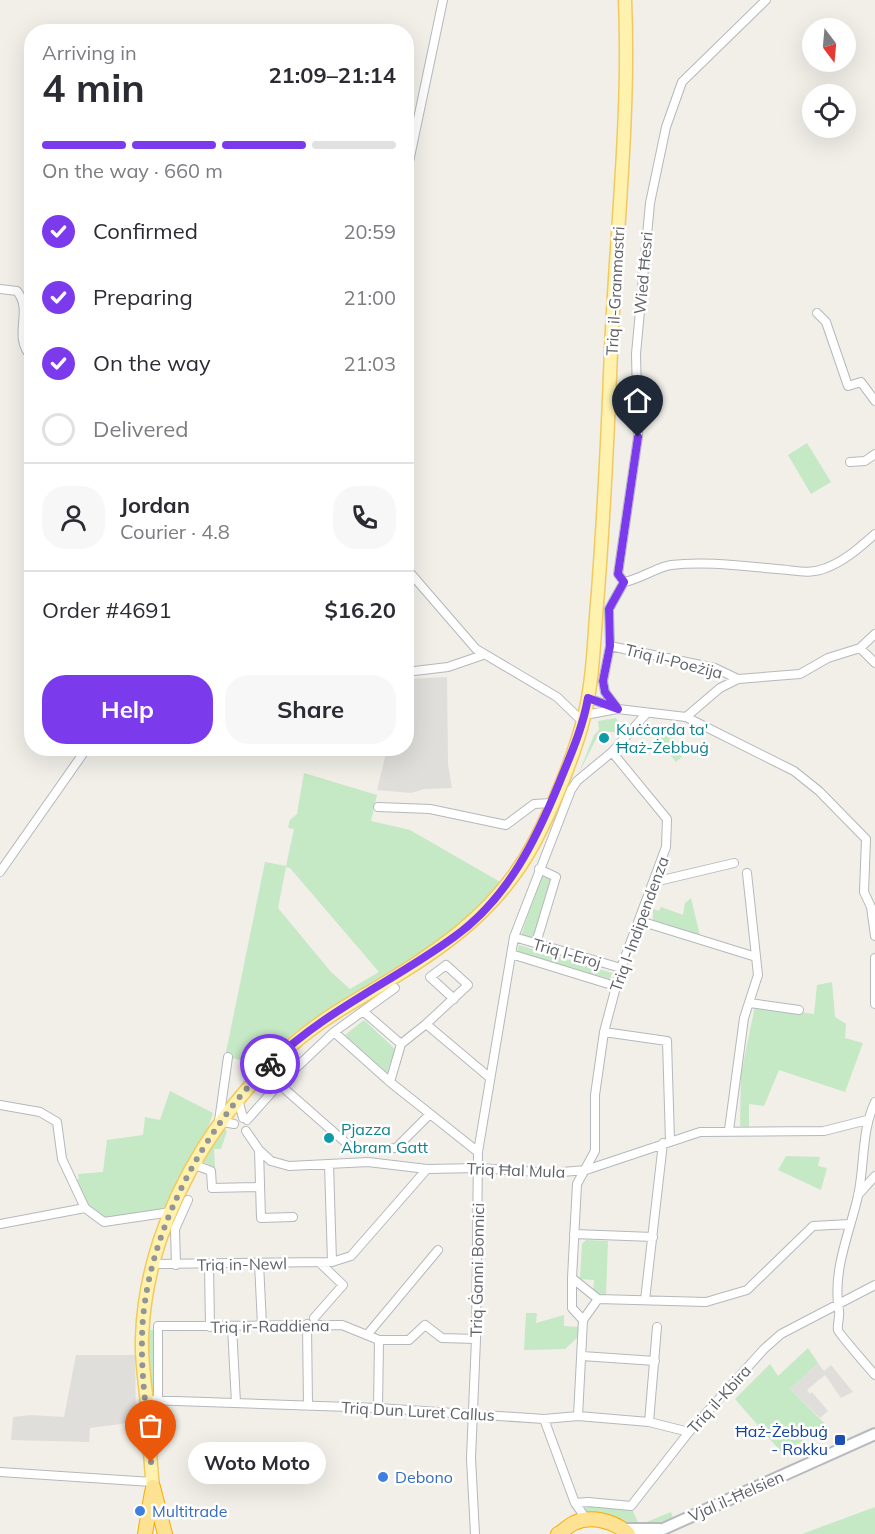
<!DOCTYPE html>
<html lang="en">
<head>
<meta charset="utf-8">
<style>
  :root { --surface:#fff; --page:#f7f7f7; --text:#2b2b33; --muted:#7c7c81; --line:#e1e1e2; --accent:#7c3aed }
  body { margin:0; font-family:Mulish,sans-serif; background:var(--page); color:var(--text); height:100vh; display:flex; flex-direction:column; font-size:22px; white-space:nowrap }
  * { box-sizing:border-box; margin:0 }
  p { font-size:20px; color:var(--muted) }
  .icon { flex:none; width:33px; height:33px; fill:none; stroke:currentColor; stroke-width:2; stroke-linecap:round; stroke-linejoin:round }
  .map { position:relative; flex:1; overflow:hidden }
  .sheet { position:absolute; left:24px; top:24px; width:390px; height:732px; display:flex; flex-direction:column; background:var(--surface); border-radius:24px; box-shadow:0 6px 24px #0002 }
  .sheet>* { flex:none }
  .needle { width:39px; rotate:164deg }
  .fabs { position:absolute; left:802px; top:18px; display:grid; gap:12px }
  .fabs a { display:grid; place-items:center; width:54px; height:54px; border-radius:50%; background:var(--surface); box-shadow:0 6px 24px #0002; font-size:30px }
  .pin { position:absolute; display:grid; place-items:center; width:51px; height:51px; color:#fff; margin:-62px -26px; border-radius:50% 50% 50% 0; rotate:-45deg; box-shadow:0 0 6px #0007 }
  .pin .icon { rotate:45deg }
  .courier { position:absolute; display:grid; place-items:center; width:60px; height:60px; margin:-30px; border:4px solid #7c3aed; border-radius:50%; background:#fff; color:#222; box-shadow:0 2px 8px #0007 }
  .bubble { position:absolute; height:42px; border-radius:21px; background:var(--surface); box-shadow:0 6px 24px #0002; font-size:20px; font-weight:700; line-height:42px; text-align:center }
  .summary em { font-style:normal; font-weight:700 }
  .summary div { display:flex; flex-direction:column-reverse }
  .summary { display:flex; align-items:center; justify-content:space-between; height:102px; padding:0 18px }
  h1 { font-size:39px; font-weight:700; line-height:45px }
  .bar { display:grid; grid-template-columns:repeat(4,1fr); gap:9px 6px; align-content:center; height:72px; padding:0 18px }
  .bar i { height:8px; border-radius:4px; background:var(--line) }
  .bar .active { background:var(--accent) }
  .bar p { grid-column:span 4 }
  .line { display:flex; align-items:center; gap:15px; padding:0 18px; border-top:2px solid var(--line) }
  .line div { flex:1 }
  .round { display:grid; place-items:center; flex:none; width:63px; height:63px; border-radius:24px; background:var(--page) }
  ol { padding:0 18px; list-style:none }
  li { display:flex; align-items:center; gap:18px; height:66px }
  li p { margin-inline-start:auto }
  li .icon { padding:6px; border-radius:50%; background:var(--accent); color:#fff; stroke-width:4 }
  li:last-child { color:var(--muted) }
  li i { width:33px; height:33px; border:3px solid var(--line); border-radius:50% }
  .primary-button { display:flex; gap:12px; margin-top:auto; padding:12px 18px }
  .primary-button a { flex:1; height:69px; border-radius:24px; background:var(--accent); color:#fff; font-size:24px; font-weight:700; line-height:69px; text-align:center }
  .primary-button a+a { background:var(--page); color:var(--text) }
  .map>svg:first-child { display:block }
</style>
</head>
<body>
<div class="map">
<svg width="875" height="1534" viewBox="0 0 875 1534">
  <rect width="100%" height="100%" fill="#f1efe8"/>
  <path fill="#e0deda" d="M447,677L448,764L452,788L424,789L411,793L377,790L387,749L406,748L407,679Z
    M76,1355H135L136,1422L90,1428L89,1442L11,1440L13,1417L31,1415L64,1417Z
    M818,1363L824,1371L831,1365L853,1392L841,1398L825,1375L807,1390L810,1394L812,1392L828,1411L820,1418L790,1389Z"/>
  <path fill="#c5e8c5" fill-rule="evenodd" d="M807,443L831,482L811,494L788,455Z
    M616,718L622,730L620,733L604,731L598,735L579,773L594,735L599,730L598,721Z
    M652,726H669L682,757L676,762L649,730Z
    M304,773L377,795L371,821L410,830L502,883C431,965 329,992 255,1067L246,1061L225,1057L265,862L286,866L294,829L288,828L290,820L297,814ZM286,867L290,868L379,972L350,989L331,972L278,908Z
    M541,876L553,880L533,939L521,936Z
    M691,898L700,936L653,920V909L659,911L661,907L683,915L685,903Z
    M519,945L612,973L610,979L517,952Z
    M832,982L835,1017L846,1024L845,1038L863,1043L845,1092L779,1070L764,1106L749,1104V1127L740,1126L741,1074L755,1006L814,1014L817,985Z
    M364,1020L395,1049L387,1073L345,1035Z
    M170,1091L213,1113L208,1128L164,1208L146,1214L103,1218L88,1205L74,1180L79,1179L78,1174L103,1172L107,1140L143,1135L145,1117L160,1120Z
    M224,1129L227,1131L221,1149H214L215,1168L204,1162V1158Z
    M786,1156L820,1157L818,1166L827,1168L821,1190L778,1170Z
    M586,1240L608,1241L606,1295H598L593,1291L594,1280L580,1279L582,1244Z
    M526,1313H537L536,1323L564,1315V1326L579,1327L578,1337L565,1349L524,1350Z
    M148,1330H155V1391L151,1395Z
    M808,1348L818,1363L790,1389L828,1427L782,1453L735,1399L770,1364L778,1376Z
    M588,1506L633,1511L639,1525L671,1512L673,1518L640,1529L606,1516L586,1513L583,1510Z
    M875,1507V1534H802Z"/>
  <g fill="none" stroke-linecap="round" stroke-linejoin="round">
    <defs>
      <path id="street" d="M406,176L443,0
        M0,289L17,291C34,312 11,335 32,358
        M817,313L826,322L848,386L861,382L875,401
        M850,462L865,461L875,454
        M406,568L476,649L557,697L583,722
        M624,582L618,574L638,437L636,354L650,203L666,127L682,82L766,0
        M624,582C641,579 657,567 671,565C706,561 742,566 777,569C795,570 809,575 826,568C845,561 860,547 875,534
        M610,646L715,668L738,679
        M860,648L875,663
        M406,672L448,667L483,655
        M588,698L618,709L686,717L794,771L819,791L866,839L864,892L871,907L875,936
        M617,708L605,692L603,681L610,646L609,609L624,582
        M585,715L617,709
        M686,717L720,688L738,679L800,674L828,658L860,648L875,634
        M378,807L430,809L506,825L534,804L551,803
        M0,872L87,748
        M654,882L734,863
        M640,921L756,957
        M514,937L621,968
        M536,943L556,877L539,869
        M511,954L615,986
        M875,958V1004
        M750,1003L799,1010
        M364,1012L401,1044
        M426,1024L489,1077
        M334,1032L390,1082L478,1152
        M604,1032L667,1041L670,1141
        M228,1057L219,1121L234,1124
        M390,1082L401,1044L426,1024L468,985L446,965L430,977L454,999
        M279,1084L353,1149L396,1148L430,1114
        M238,1099L243,1118
        M875,1102C861,1132 865,1164 858,1196C849,1235 832,1271 839,1311C840,1317 837,1324 838,1330C839,1334 869,1368 875,1375
        M0,1105L40,1112L57,1122L62,1159L85,1208L104,1222L171,1212
        M247,1120L279,1084L334,1032L395,988
        M729,1130L744,1018L758,975L747,873
        M246,1131L259,1150L271,1161L289,1166L368,1162L427,1169L480,1168L550,1173L586,1170L700,1132L824,1131L867,1120
        M259,1150L261,1218L293,1217
        M329,1164L332,1262
        M195,1165L211,1171L212,1188L260,1187
        M858,1195L875,1176
        M0,1224L85,1208
        M574,1234L653,1237
        M259,1263L262,1325
        M153,1264L332,1262L351,1256L427,1169
        M209,1264L210,1327
        M176,1265L175,1229L188,1200
        M572,1278V1308L583,1320
        M598,1299L706,1302L747,1290L813,1226L850,1224
        M645,1300L663,1143
        M314,1318L343,1285L320,1263
        M307,1324L308,1406
        M232,1327L236,1403
        M367,1335L438,1250
        M582,1356L655,1361
        M147,1400L378,1408L544,1419L578,1416L649,1422L689,1432
        M158,1400V1326L342,1325L379,1340H409L425,1325L442,1338L476,1339
        M378,1408L379,1340
        M578,1416L583,1320L598,1299L572,1278L577,1184L595,1151V1095L604,1032L621,968L666,847L667,819L612,752
        M544,1419L575,1503L587,1520
        M649,1422L657,1327
        M0,1472L152,1482
        M575,1503L588,1502L631,1506L689,1432L764,1349L781,1334L875,1285
        M475,1534L471,1458L476,1339L478,1152L514,937L571,790L577,781L612,752L646,714"/>
      <path id="secondary" d="M623,1529H659
        M652,1534L875,1434"/>
      <path id="primary" d="M153,1487C150,1460 149,1432 147,1404C145,1382 141,1360 142,1338C146,1208 233,1074 343,1008C419,962 492,924 535,841C553,807 575,754 584,717C594,677 594,633 598,592C604,511 608,431 611,350C616,234 630,117 625,0"/>
      <path id="highway" d="M153,1487L165,1534
        M145,1534L152,1492
        M558,1534C565,1531 567,1526 574,1523C591,1515 615,1521 628,1534"/>
    </defs>
    <use href="#street" stroke="#b5b8bc" stroke-width="10"/>
    <use href="#secondary" stroke="#b6babf" stroke-width="14"/>
    <use href="#primary" stroke="#f2c960" stroke-width="15"/>
    <use href="#highway" stroke="#f9ab00" stroke-width="16"/>
    <use href="#street" stroke="#fff" stroke-width="8"/>
    <use href="#secondary" stroke="#fff" stroke-width="10"/>
    <use href="#primary" stroke="#fff2af" stroke-width="12"/>
    <use href="#highway" stroke="#fde293" stroke-width="14"/>
  </g>
  <g fill="none" stroke-linecap="round" stroke-linejoin="round">
    <path stroke="#929495" stroke-width="6" stroke-dasharray="0 10.8" d="M151,1462C148,1421 141,1380 142,1339C143,1241 201,1131 270,1064"/>
    <path stroke="#7c3aed" stroke-width="8" d="M270,1064C324,1011 394,981 454,937C508,898 536,840 560,781C571,754 583,727 588,698L618,709L605,692L603,681L610,646L609,609L624,582L618,574L638,437"/>
  </g>
  <g fill="#0f9aa8" stroke="#fff" stroke-width="2">
    <circle cx="604" cy="738" r="6"/>
    <circle cx="329" cy="1138" r="6"/>
  </g>
  <rect fill="#1a4fb4" stroke="#fff" stroke-width="2" x="834" y="1434" width="12" height="12" rx="3"/>
  <g fill="#3f7fe0" stroke="#fff" stroke-width="2">
    <circle cx="383" cy="1477" r="6"/>
    <circle cx="140" cy="1511" r="6"/>
  </g>
  <g text-anchor="middle" dominant-baseline="central" stroke-width="5" stroke-linejoin="round" paint-order="stroke">
    <g font-size="16" fill="#5f6368" stroke="#fff">
      <text transform="translate(643 273) rotate(-85)">Wied Ħesri</text>
      <text transform="translate(615 291) rotate(-87)">Triq il-Granmastri</text>
      <text transform="translate(674 661) rotate(14)">Triq il-Poeżija</text>
      <text transform="translate(639 924) rotate(-70)">Triq l-Indipendenza</text>
      <text transform="translate(567 953) rotate(16)">Triq l-Eroj</text>
      <text transform="translate(516 1170) rotate(2)">Triq Ħal Mula</text>
      <text transform="translate(242 1264) rotate(-1)">Triq in-Newl</text>
      <text transform="translate(477 1270) rotate(-89)">Triq Ġanni Bonnici</text>
      <text transform="translate(270 1326) rotate(-1)">Triq ir-Raddiena</text>
      <text transform="translate(719 1399) rotate(-48)">Triq il-Kbira</text>
      <text transform="translate(418 1411) rotate(3)">Triq Dun Luret Callus</text>
      <text transform="translate(736 1496) rotate(-24)">Vjal il-Ħelsien</text>
    </g>
    <g font-size="16" fill="#0d838f" stroke="#fff" text-anchor="start">
      <text x="616" y="729">Kuċċarda ta'<tspan x="616" dy="18">Ħaż-Żebbuġ</tspan></text>
      <text x="341" y="1129">Pjazza<tspan x="341" dy="18">Abram Gatt</tspan></text>
    </g>
    <g font-size="16" fill="#164399" stroke="#fff" text-anchor="end">
      <text x="828" y="1431">Ħaż-Żebbuġ<tspan x="828" dy="18">- Rokku</tspan></text>
    </g>
    <g font-size="16" fill="#366cbe" stroke="#fff" text-anchor="start">
      <text x="395" y="1477">Debono</text>
      <text x="152" y="1511">Multitrade</text>
    </g>
  </g>
</svg>
<div class="fabs">
<a><svg class="needle" viewBox="-14 -14 28 28"><path d="M0-13l5 13h-10z" fill="#e53935"/><path d="M0 13l5-13h-10z" fill="#7c7c81"/></svg></a>
<a><svg class="icon" aria-label="locate" viewBox="0 0 24 24"><circle cx="12" cy="12" r="6"/><path d="M12 2v4M12 18v4M2 12h4M18 12h4"/></svg></a>
</div>
<div class="pin" style="left:151px;top:1462px;background:#ea580c"><svg class="icon" aria-label="bag" viewBox="0 0 24 24"><path d="M5 8h14l-1 12H6zM9 8a3 3 0 0 1 6 0"/></svg></div>
<div class="pin" style="left:638px;top:437px;background:#1f2937"><svg class="icon" aria-label="home" viewBox="0 0 24 24"><path d="M3 11l9-7 9 7M6 9v11h12V9"/></svg></div>
<div class="courier" style="left:270px;top:1064px"><svg class="icon" aria-label="bike" viewBox="0 0 24 24"><circle cx="6" cy="16" r="4"/><circle cx="18" cy="16" r="4"/><path d="M6 16l4-8h5l3 8M10 8l3 8H6M13 5h3"/></svg></div>
<div class="bubble" style="left:188px;top:1442px;width:138px">Woto Moto</div>
<section class="sheet">
<div class="summary"><div><h1>4 min</h1><p>Arriving in</p></div><em>21:09–21:14</em></div>
<div class="bar"><i class="active"></i><i class="active"></i><i class="active"></i><i></i><p>On the way · 660 m</p></div>
<ol>
<li><svg class="icon" aria-label="check" viewBox="0 0 24 24"><path d="M5 12l5 5 9-10"/></svg>Confirmed<p>20:59</p></li>
<li><svg class="icon" aria-label="check" viewBox="0 0 24 24"><path d="M5 12l5 5 9-10"/></svg>Preparing<p>21:00</p></li>
<li><svg class="icon" aria-label="check" viewBox="0 0 24 24"><path d="M5 12l5 5 9-10"/></svg>On the way<p>21:03</p></li>
<li><i></i>Delivered</li>
</ol>
<div class="line" style="height:108px"><a class="round"><svg class="icon" aria-label="person" viewBox="0 0 24 24"><circle cx="12" cy="8" r="4"/><path d="M4 21q1-7 8-7t8 7"/></svg></a><div><b>Jordan</b><p>Courier · 4.8</p></div><a class="round"><svg class="icon" aria-label="phone" viewBox="0 0 24 24"><path d="M5 4h4l2 5-3 2q2 4 5 5l2-3 5 2v4C11 20 4 13 5 4z"/></svg></a></div>
<div class="line" style="height:78px"><div>Order #4691</div><b>$16.20</b></div>
<div class="primary-button"><a>Help</a><a>Share</a></div>
</section>
</div>
</body>
</html>
